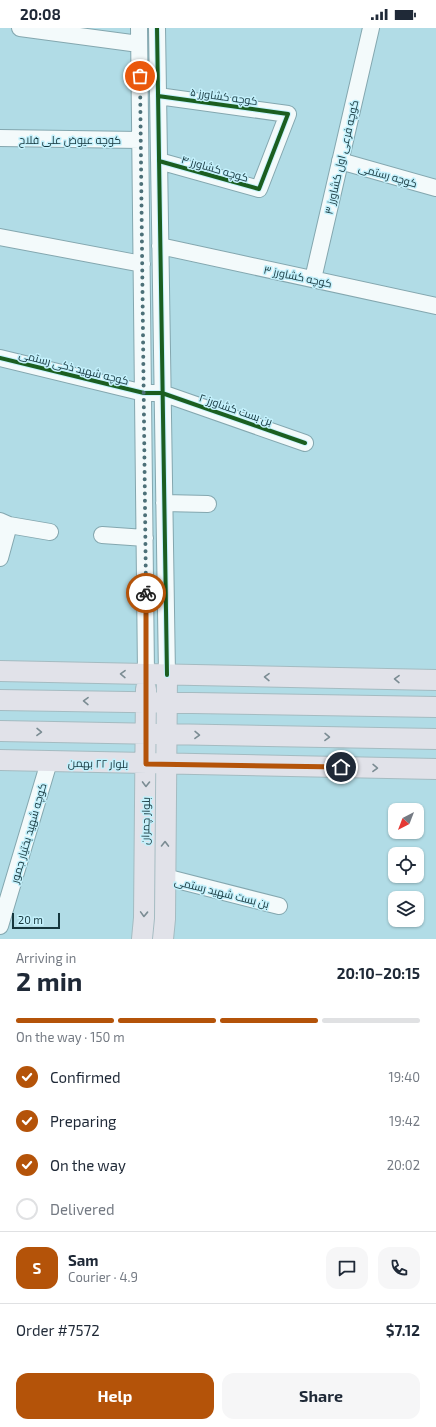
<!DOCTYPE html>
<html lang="en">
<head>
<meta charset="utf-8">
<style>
  :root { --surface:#fff; --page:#f6f6f7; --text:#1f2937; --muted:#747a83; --line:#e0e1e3; --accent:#b45309 }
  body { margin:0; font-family:"Exo 2",Cairo,sans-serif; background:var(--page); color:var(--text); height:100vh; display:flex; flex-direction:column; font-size:15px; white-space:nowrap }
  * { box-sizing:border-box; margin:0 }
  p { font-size:13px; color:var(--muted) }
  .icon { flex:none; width:22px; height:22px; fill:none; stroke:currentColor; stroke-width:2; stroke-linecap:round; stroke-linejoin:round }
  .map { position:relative; height:911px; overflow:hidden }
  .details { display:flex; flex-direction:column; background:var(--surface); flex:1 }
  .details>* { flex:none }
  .needle { width:26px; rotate:222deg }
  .controls { position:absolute; left:388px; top:775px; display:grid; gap:8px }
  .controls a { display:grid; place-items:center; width:36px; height:36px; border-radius:8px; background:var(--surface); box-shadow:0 1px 3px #0004; font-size:20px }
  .scale { position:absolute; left:12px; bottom:10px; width:48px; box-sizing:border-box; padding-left:4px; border:2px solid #15363d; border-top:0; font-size:11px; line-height:14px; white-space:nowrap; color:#15363d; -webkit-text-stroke:3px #c4f1fc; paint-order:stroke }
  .pin { position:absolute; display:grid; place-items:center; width:34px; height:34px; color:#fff; margin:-17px; border:2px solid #fff; border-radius:50%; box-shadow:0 1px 4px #0007 }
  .courier { position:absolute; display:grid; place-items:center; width:40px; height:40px; margin:-20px; border:3px solid #b45309; border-radius:50%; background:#fff; color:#222; box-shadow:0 1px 5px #0007 }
  .head em { font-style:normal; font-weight:700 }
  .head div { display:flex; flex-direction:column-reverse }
  .head { display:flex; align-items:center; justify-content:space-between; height:68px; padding:0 16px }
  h1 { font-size:26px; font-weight:700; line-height:30px }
  .bar { display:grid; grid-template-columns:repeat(4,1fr); gap:6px 4px; align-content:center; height:48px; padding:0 16px }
  .bar i { height:5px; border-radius:3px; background:var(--line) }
  .bar .selected { background:var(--accent) }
  .bar p { grid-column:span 4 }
  .line { display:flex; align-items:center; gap:10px; padding:0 16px; border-top:1px solid var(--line) }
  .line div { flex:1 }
  .round { display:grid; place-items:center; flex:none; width:42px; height:42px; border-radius:12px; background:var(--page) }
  ol { padding:0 16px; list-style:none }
  li { display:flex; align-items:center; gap:12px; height:44px }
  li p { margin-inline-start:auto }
  li .icon { padding:4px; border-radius:50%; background:var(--accent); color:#fff; stroke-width:4 }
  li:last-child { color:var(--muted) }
  li i { width:22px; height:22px; border:2px solid var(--line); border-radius:50% }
  .primary-button { display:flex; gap:8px; margin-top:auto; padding:8px 16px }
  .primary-button a { flex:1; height:46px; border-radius:12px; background:var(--accent); color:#fff; font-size:16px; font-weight:700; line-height:46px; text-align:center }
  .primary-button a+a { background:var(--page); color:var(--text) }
  .status { display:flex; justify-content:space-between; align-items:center; height:28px; padding:0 20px; background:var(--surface); direction:ltr }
  .status svg { height:11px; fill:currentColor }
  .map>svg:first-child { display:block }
</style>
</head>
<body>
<div class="status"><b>20:08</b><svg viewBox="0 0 49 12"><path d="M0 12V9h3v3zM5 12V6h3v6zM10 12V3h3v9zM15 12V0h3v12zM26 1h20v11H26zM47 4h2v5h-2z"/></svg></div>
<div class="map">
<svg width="436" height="911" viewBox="0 0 436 911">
  <rect width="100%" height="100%" fill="#b1dce6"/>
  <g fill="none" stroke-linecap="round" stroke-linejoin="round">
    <defs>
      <path id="minor" d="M20,0L139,16
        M139,0L146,646
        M157,0L167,647
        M158,68L288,86L259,161L159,133
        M0,110L140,112
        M340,133L436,160
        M0,209L142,236
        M160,218L436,278
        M313,251L371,0
        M0,330L144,365H162L305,415
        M164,475L208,476
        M0,493L9,497L50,504
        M102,507L145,510
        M0,530L9,497
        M165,849L279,878
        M0,898L49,734"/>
      <path id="major" d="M0,643L436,652
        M0,672L436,679
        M0,703L436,711
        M0,732L436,741
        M142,911L144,890L146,661
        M163,911L165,891L167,647"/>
    </defs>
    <use href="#minor" stroke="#84a7af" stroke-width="18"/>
    <use href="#major" stroke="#a4bbc1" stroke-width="22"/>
    <use href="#minor" stroke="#f3fafb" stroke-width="16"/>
    <use href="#major" stroke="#e1e2e9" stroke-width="20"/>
    <defs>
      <path id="cycleway" d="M157,0L167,647
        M158,68L288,86L259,161L159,133
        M0,330L144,365H162L305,415"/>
    </defs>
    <use href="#cycleway" stroke="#c4f1fc" stroke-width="6"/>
    <use href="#cycleway" stroke="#1b5e20" stroke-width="4"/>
  </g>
  <defs><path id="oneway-chevron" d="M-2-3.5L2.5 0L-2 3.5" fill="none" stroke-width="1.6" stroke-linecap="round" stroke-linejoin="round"/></defs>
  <g stroke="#7b8c93">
    <use href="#oneway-chevron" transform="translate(123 646) rotate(-179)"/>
    <use href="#oneway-chevron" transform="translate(267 649) rotate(-179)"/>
    <use href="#oneway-chevron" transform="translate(397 651) rotate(-179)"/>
    <use href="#oneway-chevron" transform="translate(86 673) rotate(-179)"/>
    <use href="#oneway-chevron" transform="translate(39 704) rotate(1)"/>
    <use href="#oneway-chevron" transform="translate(197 707) rotate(1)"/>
    <use href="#oneway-chevron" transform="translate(327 709) rotate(1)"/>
    <use href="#oneway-chevron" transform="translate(375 740) rotate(1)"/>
    <use href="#oneway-chevron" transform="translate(146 756) rotate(91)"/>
    <use href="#oneway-chevron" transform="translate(165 816) rotate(-89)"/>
    <use href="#oneway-chevron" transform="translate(144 886) rotate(92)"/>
  </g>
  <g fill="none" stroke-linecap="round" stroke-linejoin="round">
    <path stroke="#4c7078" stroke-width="4" stroke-dasharray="0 7.2" d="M140,48L146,565"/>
    <path stroke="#b45309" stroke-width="5" d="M146,565V736L341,739"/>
  </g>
  <g text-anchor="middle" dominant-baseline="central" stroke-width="3" stroke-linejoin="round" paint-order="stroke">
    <g font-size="11" fill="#15363d" stroke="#c4f1fc">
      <text transform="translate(224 68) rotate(8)">کوچه کشاورز ۵</text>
      <text x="70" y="111">کوچه عیوض علی فلاح</text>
      <text transform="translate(341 129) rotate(-77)">کوچه فرعی اول کشاورز ۳</text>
      <text transform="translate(215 140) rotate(16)">کوچه کشاورز ۴</text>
      <text transform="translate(388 147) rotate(16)">کوچه رستمی</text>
      <text transform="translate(298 248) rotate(12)">کوچه کشاورز ۳</text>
      <text transform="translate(74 339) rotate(14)">کوچه شهید ذکی رستمی</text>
      <text transform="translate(236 381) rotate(19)">بن بست کشاورز ۲</text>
      <text transform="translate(98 735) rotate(1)">بلوار ۲۲ بهمن</text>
      <text transform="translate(145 793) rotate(-89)">بلوار چمران</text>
      <text transform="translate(28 805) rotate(-74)">کوچه شهید بختیار جمور</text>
      <text transform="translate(222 864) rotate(14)">بن بست شهید رستمی</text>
    </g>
  </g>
</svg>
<div class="controls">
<a><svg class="needle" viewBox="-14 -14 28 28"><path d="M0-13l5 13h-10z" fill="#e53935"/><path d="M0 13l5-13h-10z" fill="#747a83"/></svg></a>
<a><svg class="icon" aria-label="locate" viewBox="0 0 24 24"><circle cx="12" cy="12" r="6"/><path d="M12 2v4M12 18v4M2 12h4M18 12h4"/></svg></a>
<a><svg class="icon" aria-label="layers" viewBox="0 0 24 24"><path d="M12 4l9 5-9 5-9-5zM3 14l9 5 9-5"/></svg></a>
</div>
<div class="scale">20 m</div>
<div class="pin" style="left:140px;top:48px;background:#ea580c"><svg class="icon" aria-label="bag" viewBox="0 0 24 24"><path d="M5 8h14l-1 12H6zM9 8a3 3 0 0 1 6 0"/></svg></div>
<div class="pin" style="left:341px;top:739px;background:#1f2937"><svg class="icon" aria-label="home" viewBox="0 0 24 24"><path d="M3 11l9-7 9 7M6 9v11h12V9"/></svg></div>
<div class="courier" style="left:146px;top:565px"><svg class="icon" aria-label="bike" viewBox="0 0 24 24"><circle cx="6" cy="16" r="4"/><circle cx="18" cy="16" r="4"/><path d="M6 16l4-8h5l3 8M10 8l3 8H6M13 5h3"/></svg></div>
</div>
<section class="details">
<div class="head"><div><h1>2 min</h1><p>Arriving in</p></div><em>20:10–20:15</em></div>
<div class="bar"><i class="selected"></i><i class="selected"></i><i class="selected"></i><i></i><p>On the way · 150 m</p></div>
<ol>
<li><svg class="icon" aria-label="check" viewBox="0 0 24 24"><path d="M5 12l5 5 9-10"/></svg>Confirmed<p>19:40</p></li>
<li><svg class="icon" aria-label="check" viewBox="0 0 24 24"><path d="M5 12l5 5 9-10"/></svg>Preparing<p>19:42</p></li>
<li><svg class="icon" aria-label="check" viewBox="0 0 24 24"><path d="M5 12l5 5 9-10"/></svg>On the way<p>20:02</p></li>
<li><i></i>Delivered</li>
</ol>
<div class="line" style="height:72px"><b class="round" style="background:var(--accent);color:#fff">S</b><div><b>Sam</b><p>Courier · 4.9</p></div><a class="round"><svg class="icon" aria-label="chat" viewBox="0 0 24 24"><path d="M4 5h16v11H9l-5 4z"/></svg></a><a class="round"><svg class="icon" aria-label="phone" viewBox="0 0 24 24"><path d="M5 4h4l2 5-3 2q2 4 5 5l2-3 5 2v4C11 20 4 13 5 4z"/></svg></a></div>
<div class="line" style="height:52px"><div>Order #7572</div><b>$7.12</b></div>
<div class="primary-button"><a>Help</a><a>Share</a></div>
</section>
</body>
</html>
